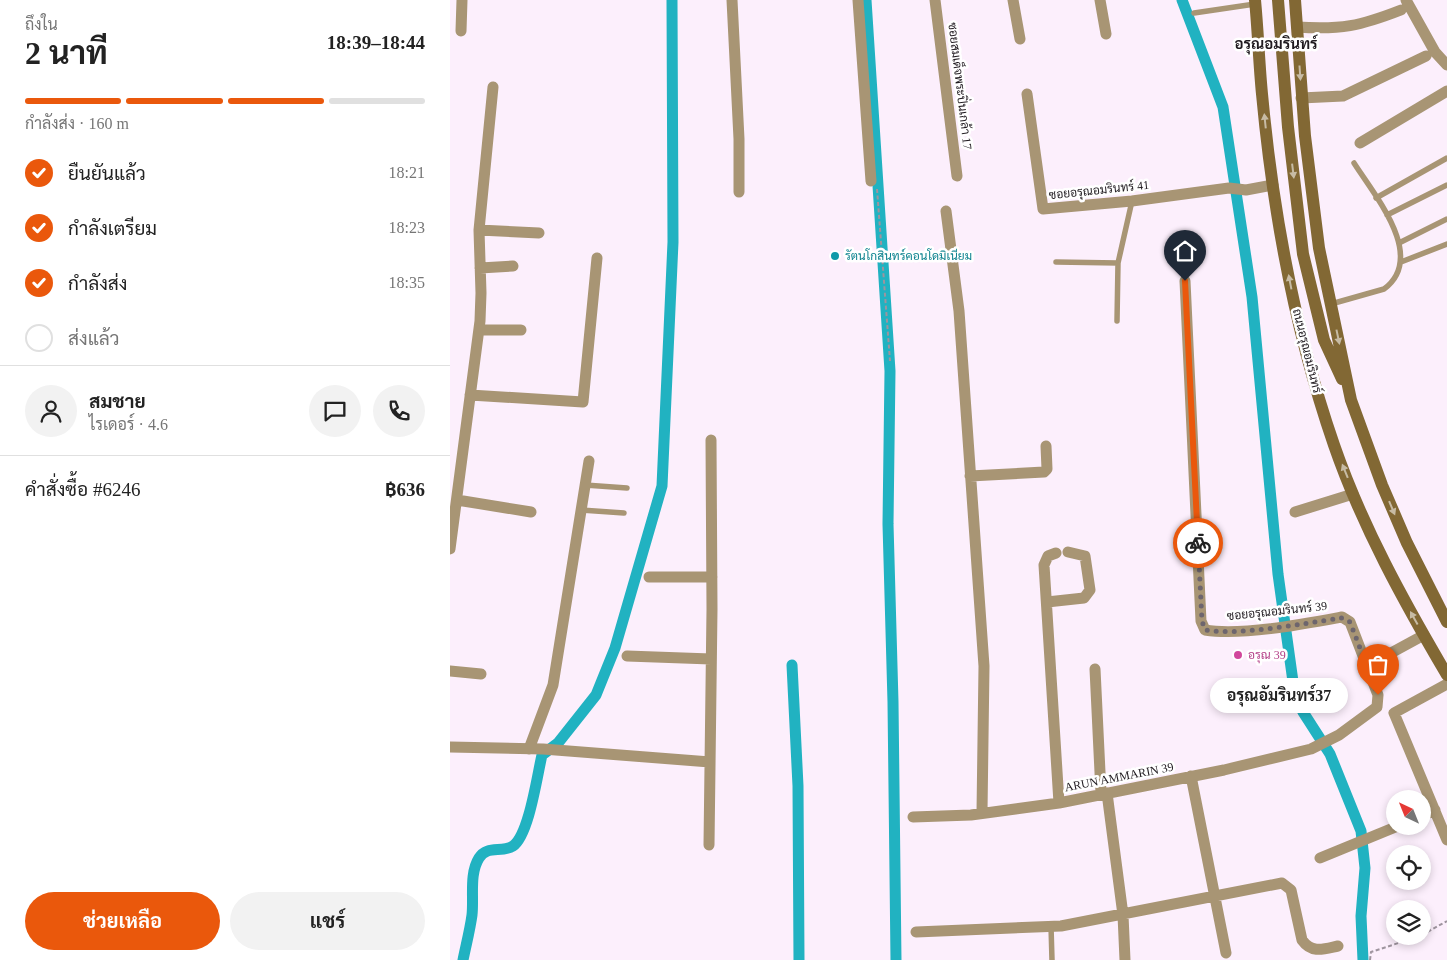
<!DOCTYPE html>
<html lang="th">
<head>
<meta charset="utf-8">
<style>
  :root { --surface:#fff; --page:#f2f2f2; --text:#222; --muted:#767676; --line:#e0e0e0; --accent:#ea580c }
  body { margin:0; font-family:"Times New Roman",Sarabun,serif; background:var(--page); color:var(--text); height:100vh; display:flex; flex-direction:column; font-size:19px; white-space:nowrap }
  * { box-sizing:border-box; margin:0 }
  p { font-size:16px; color:var(--muted) }
  .icon { flex:none; width:28px; height:28px; fill:none; stroke:currentColor; stroke-width:2; stroke-linecap:round; stroke-linejoin:round }
  .map { position:relative; flex:1; overflow:hidden }
  .side { display:flex; flex-direction:column; background:var(--surface); width:450px }
  .side>* { flex:none }
  .needle { width:32px; rotate:317deg }
  .buttons { position:absolute; left:936px; top:790px; display:grid; gap:10px }
  .buttons a { display:grid; place-items:center; width:45px; height:45px; border-radius:50%; background:var(--surface); box-shadow:0 2px 8px #0003; font-size:25px }
  .pin { position:absolute; display:grid; place-items:center; width:42px; height:42px; color:#fff; margin:-51px -21px; border-radius:50% 50% 50% 0; rotate:-45deg; box-shadow:0 0 5px #0007 }
  .pin .icon { rotate:45deg }
  .courier { position:absolute; display:grid; place-items:center; width:50px; height:50px; margin:-25px; border:4px solid #ea580c; border-radius:50%; background:#fff; color:#222; box-shadow:0 1px 6px #0007 }
  .bubble { position:absolute; height:35px; border-radius:18px; background:var(--surface); box-shadow:0 2px 8px #0003; font-size:16px; font-weight:700; line-height:35px; text-align:center }
  .head em { font-style:normal; font-weight:700 }
  .head div { display:flex; flex-direction:column-reverse }
  .head { display:flex; align-items:center; justify-content:space-between; height:85px; padding:0 25px }
  h1 { font-size:32px; font-weight:700; line-height:38px }
  .bar { display:grid; grid-template-columns:repeat(4,1fr); gap:8px 5px; align-content:center; height:60px; padding:0 25px }
  .bar i { height:6px; border-radius:4px; background:var(--line) }
  .bar .on { background:var(--accent) }
  .bar p { grid-column:span 4 }
  .line { display:flex; align-items:center; gap:12px; padding:0 25px; border-top:1px solid var(--line) }
  .line div { flex:1 }
  .round { display:grid; place-items:center; flex:none; width:52px; height:52px; border-radius:26px; background:var(--page) }
  ol { padding:0 25px; list-style:none }
  li { display:flex; align-items:center; gap:15px; height:55px }
  li p { margin-inline-start:auto }
  li .icon { padding:5px; border-radius:50%; background:var(--accent); color:#fff; stroke-width:4 }
  li:last-child { color:var(--muted) }
  li i { width:28px; height:28px; border:2px solid var(--line); border-radius:50% }
  .cta { display:flex; gap:10px; margin-top:auto; padding:10px 25px }
  .cta a { flex:1; height:58px; border-radius:30px; background:var(--accent); color:#fff; font-size:20px; font-weight:700; line-height:58px; text-align:center }
  .cta a+a { background:var(--page); color:var(--text) }
  main { display:flex; flex:1; min-height:0 }
  .map>svg:first-child { display:block }
</style>
</head>
<body>
<main>
<section class="side">
<div class="head"><div><h1>2 นาที</h1><p>ถึงใน</p></div><em>18:39–18:44</em></div>
<div class="bar"><i class="on"></i><i class="on"></i><i class="on"></i><i></i><p>กำลังส่ง · 160 m</p></div>
<ol>
<li><svg class="icon" aria-label="check" viewBox="0 0 24 24"><path d="M5 12l5 5 9-10"/></svg>ยืนยันแล้ว<p>18:21</p></li>
<li><svg class="icon" aria-label="check" viewBox="0 0 24 24"><path d="M5 12l5 5 9-10"/></svg>กำลังเตรียม<p>18:23</p></li>
<li><svg class="icon" aria-label="check" viewBox="0 0 24 24"><path d="M5 12l5 5 9-10"/></svg>กำลังส่ง<p>18:35</p></li>
<li><i></i>ส่งแล้ว</li>
</ol>
<div class="line" style="height:90px"><a class="round"><svg class="icon" aria-label="person" viewBox="0 0 24 24"><circle cx="12" cy="8" r="4"/><path d="M4 21q1-7 8-7t8 7"/></svg></a><div><b>สมชาย</b><p>ไรเดอร์ · 4.6</p></div><a class="round"><svg class="icon" aria-label="chat" viewBox="0 0 24 24"><path d="M4 5h16v11H9l-5 4z"/></svg></a><a class="round"><svg class="icon" aria-label="phone" viewBox="0 0 24 24"><path d="M5 4h4l2 5-3 2q2 4 5 5l2-3 5 2v4C11 20 4 13 5 4z"/></svg></a></div>
<div class="line" style="height:65px"><div>คำสั่งซื้อ #6246</div><b>฿636</b></div>
<div class="cta"><a>ช่วยเหลือ</a><a>แชร์</a></div>
</section>
<div class="map">
<svg width="997" height="960" viewBox="0 0 997 960">
  <rect width="100%" height="100%" fill="#fceffc"/>
  <g fill="none" stroke-linecap="round" stroke-linejoin="round">
    <path stroke="#21b2c1" stroke-width="11" d="M416,0L440,371L438,524L443,702L446,960
      M732,0L773,107L802,297L828,574L845,696L853,712L880,754L911,831L915,868L911,916L913,960
      M342,665L348,786L349,960
      M13,960C16,945 20,930 22,915C24,897 19,874 29,858C37,845 51,853 63,846C79,835 87,776 92,755L108,743L146,695L165,648L212,486L223,242L222,0"/>
    <path stroke="#9e949e" stroke-width="2" stroke-dasharray="4 2.5" stroke-linecap="butt" d="M427,189L440,361
      M972,935L997,921
      M920,960L921,952L970,936"/>
    <path stroke="#a89574" stroke-width="5.5" d="M744,13L805,4
      M926,198L997,158
      M937,215L997,185
      M949,243L997,219
      M606,262L668,263
      M951,262L997,244
      M881,304L934,289C977,257 925,196 904,163
      M667,321L668,263L682,201
      M135,485L177,488
      M131,510L174,513
      M601,926L602,960"/>
    <path stroke="#a89574" stroke-width="11" d="M282,0L289,139V192
      M408,0L421,181
      M485,0L507,176
      M563,0L570,39
      M650,0L656,34
      M956,0L985,52L997,65
      M847,27C891,30 910,26 951,10
      M11,31L12,0
      M577,94L593,209L682,201L779,188L796,190L823,185
      M851,98L893,96L976,56
      M910,143L997,91
      M496,211L509,311L534,666L532,812
      M29,230L89,233
      M30,268L63,266
      M29,330H71
      M20,395L133,402L147,258
      M520,476L594,472L597,469L596,446
      M7,500L81,512
      M845,512L903,494
      M0,549L30,321L31,293L29,230L43,87
      M606,553L598,556L594,565L609,803
      M199,577H262
      M597,602L634,598L640,590L635,556L618,552
      M177,656L261,659
      M917,666L974,635
      M645,669L651,793
      M0,671L31,674
      M997,684L944,713L997,840
      M0,747L93,749L260,762
      M79,749L103,685L139,461
      M741,776L776,953
      M657,793L673,915L675,960
      M972,816L985,810
      M463,817L521,815L609,803L774,770L861,749L889,735L927,707L928,695L900,622L892,617C854,624 791,636 755,630L751,621L735,281
      M259,845L262,609L261,440
      M870,858L948,826
      M466,932L611,926L832,883L841,890L852,940C862,954 874,949 888,946"/>
    <path stroke="#826834" stroke-width="12" d="M805,0C808,31 809,63 812,94C823,213 845,332 884,445C912,526 954,602 997,675
      M828,0L838,127L853,254L874,340L892,379
      M845,0L855,136L869,248L901,400L932,485L957,543L997,622"/>
  </g>
  <defs><path id="oneway-solid" d="M-6-.8H1V-3.2L6.5 0L1 3.2V.8H-6Z" transform="scale(1.25)"/></defs>
  <g fill="#c7bba4">
    <use href="#oneway-solid" transform="translate(850 73) rotate(86)"/>
    <use href="#oneway-solid" transform="translate(815 121) rotate(-96)"/>
    <use href="#oneway-solid" transform="translate(843 171) rotate(83)"/>
    <use href="#oneway-solid" transform="translate(840 282) rotate(-101)"/>
    <use href="#oneway-solid" transform="translate(888 337) rotate(78)"/>
    <use href="#oneway-solid" transform="translate(895 471) rotate(-112)"/>
    <use href="#oneway-solid" transform="translate(942 508) rotate(67)"/>
    <use href="#oneway-solid" transform="translate(964 618) rotate(-119)"/>
  </g>
  <g fill="none" stroke-linecap="round" stroke-linejoin="round">
    <path stroke="#6d656d" stroke-width="5" stroke-dasharray="0 9" d="M748,543L752,621L755,630C791,636 854,623 892,618L900,622L928,695"/>
    <path stroke="#ea580c" stroke-width="6" d="M735,281L748,543"/>
  </g>
  <circle fill="#0f9aa8" stroke="#fff" stroke-width="2" cx="385" cy="256" r="5"/>
  <circle fill="#d1479c" stroke="#fff" stroke-width="2" cx="788" cy="655" r="5"/>
  <g text-anchor="middle" dominant-baseline="central" stroke-width="5" stroke-linejoin="round" paint-order="stroke">
    <g font-size="12" fill="#201b20" stroke="#fff">
      <text transform="translate(510 86) rotate(83)">ซอยสมเด็จพระปิ่นเกล้า 17</text>
      <text transform="translate(649 190) rotate(-6)">ซอยอรุณอมรินทร์ 41</text>
      <text transform="translate(857 351) rotate(76)">ถนนอรุณอมรินทร์</text>
      <text transform="translate(827 611) rotate(-6)">ซอยอรุณอมรินทร์ 39</text>
      <text transform="translate(669 777) rotate(-11)">ARUN AMMARIN 39</text>
    </g>
    <g font-size="12" fill="#0d838f" stroke="#fff" text-anchor="start">
      <text x="395" y="256">รัตนโกสินทร์คอนโดมิเนียม</text>
    </g>
    <g font-size="12" fill="#b23c85" stroke="#fff" text-anchor="start">
      <text x="798" y="655">อรุณ 39</text>
    </g>
    <g font-size="15" font-weight="bold" fill="#201b20" stroke="#fff">
      <text x="826" y="44">อรุณอมรินทร์</text>
    </g>
  </g>
</svg>
<div class="buttons">
<a><svg class="needle" viewBox="-14 -14 28 28"><path d="M0-13l5 13h-10z" fill="#e53935"/><path d="M0 13l5-13h-10z" fill="#767676"/></svg></a>
<a><svg class="icon" aria-label="locate" viewBox="0 0 24 24"><circle cx="12" cy="12" r="6"/><path d="M12 2v4M12 18v4M2 12h4M18 12h4"/></svg></a>
<a><svg class="icon" aria-label="layers" viewBox="0 0 24 24"><path d="M12 4l9 5-9 5-9-5zM3 14l9 5 9-5"/></svg></a>
</div>
<div class="pin" style="left:928px;top:695px;background:#ea580c"><svg class="icon" aria-label="bag" viewBox="0 0 24 24"><path d="M5 8h14l-1 12H6zM9 8a3 3 0 0 1 6 0"/></svg></div>
<div class="pin" style="left:735px;top:281px;background:#1f2937"><svg class="icon" aria-label="home" viewBox="0 0 24 24"><path d="M3 11l9-7 9 7M6 9v11h12V9"/></svg></div>
<div class="courier" style="left:748px;top:543px"><svg class="icon" aria-label="bike" viewBox="0 0 24 24"><circle cx="6" cy="16" r="4"/><circle cx="18" cy="16" r="4"/><path d="M6 16l4-8h5l3 8M10 8l3 8H6M13 5h3"/></svg></div>
<div class="bubble" style="left:760px;top:678px;width:138px">อรุณอัมรินทร์37</div>
</div>
</main>
</body>
</html>
